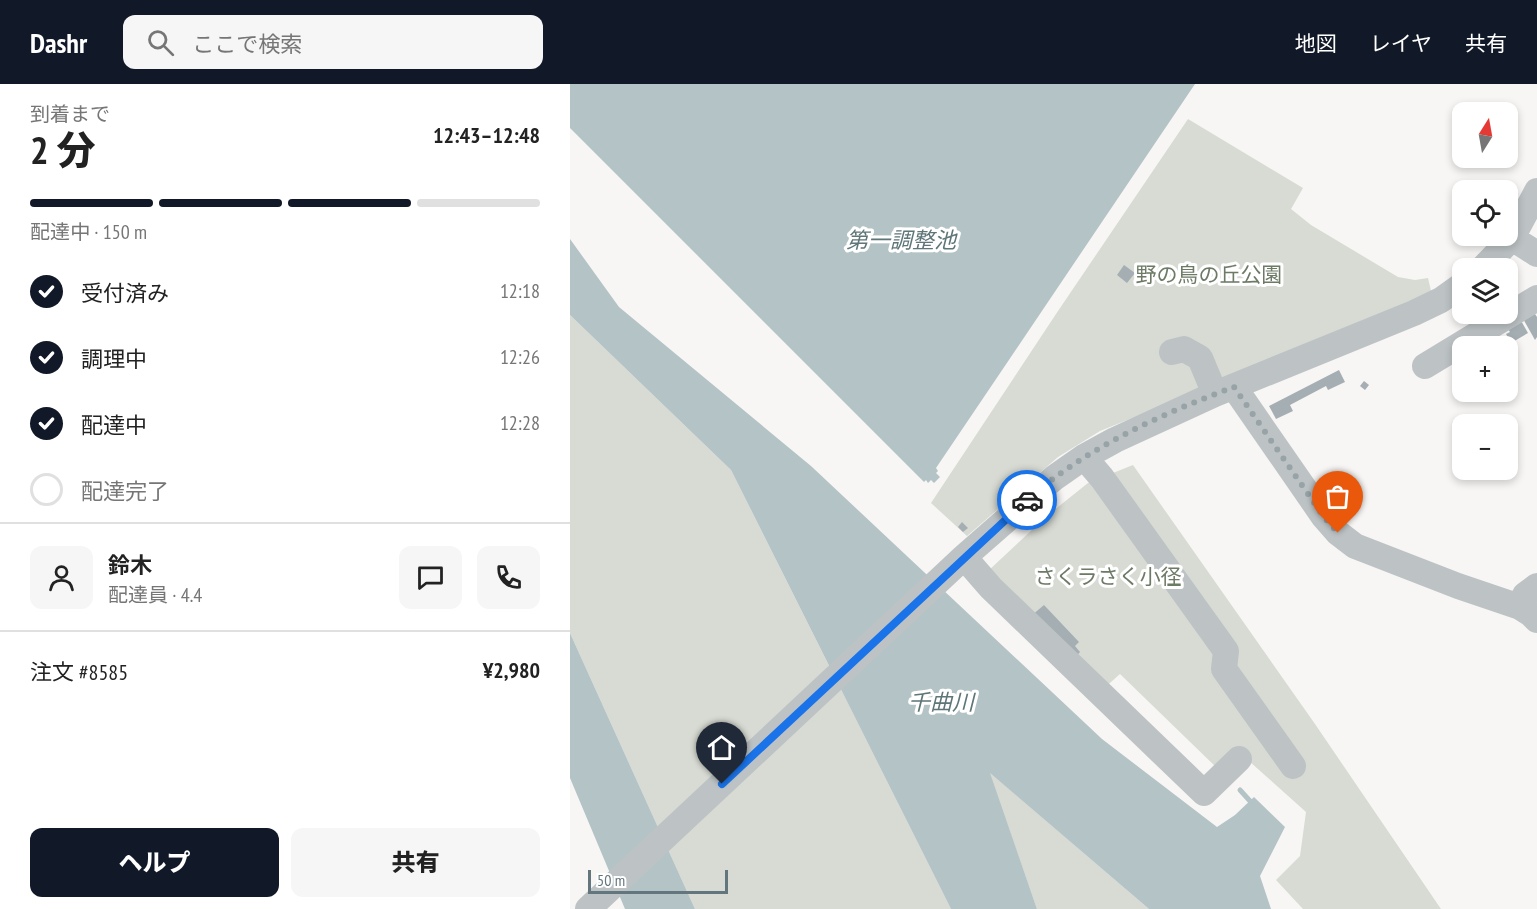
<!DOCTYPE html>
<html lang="ja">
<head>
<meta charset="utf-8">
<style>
  :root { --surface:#fff; --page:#f6f6f6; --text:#222; --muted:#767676; --line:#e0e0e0; --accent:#111827 }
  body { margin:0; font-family:"PT Sans Narrow","Noto Sans JP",sans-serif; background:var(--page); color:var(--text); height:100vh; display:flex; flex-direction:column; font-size:22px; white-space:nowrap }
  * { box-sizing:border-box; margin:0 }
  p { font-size:20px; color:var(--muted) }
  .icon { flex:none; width:33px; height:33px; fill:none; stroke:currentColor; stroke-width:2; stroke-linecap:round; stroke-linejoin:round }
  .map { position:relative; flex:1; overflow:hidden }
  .sheet { display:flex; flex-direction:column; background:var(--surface); width:570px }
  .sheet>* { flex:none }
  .needle { width:39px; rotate:11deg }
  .fabs { position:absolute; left:882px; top:18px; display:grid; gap:12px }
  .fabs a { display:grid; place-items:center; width:66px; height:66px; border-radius:12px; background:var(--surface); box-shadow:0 3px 9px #0003; font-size:30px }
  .scale { position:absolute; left:18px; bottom:15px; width:140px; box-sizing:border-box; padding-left:6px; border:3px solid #63767d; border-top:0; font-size:16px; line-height:21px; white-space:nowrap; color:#63767d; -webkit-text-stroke:4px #fff; paint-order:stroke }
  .pin { position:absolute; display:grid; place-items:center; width:51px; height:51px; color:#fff; margin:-62px -26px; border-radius:50% 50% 50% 0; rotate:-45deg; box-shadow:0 0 6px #0007 }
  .pin .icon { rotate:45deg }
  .courier { position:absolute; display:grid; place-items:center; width:60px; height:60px; margin:-30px; border:4px solid #1a73e8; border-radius:50%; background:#fff; color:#222; box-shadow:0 2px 8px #0007 }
  .summary em { font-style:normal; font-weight:800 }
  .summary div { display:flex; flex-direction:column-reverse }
  .summary { display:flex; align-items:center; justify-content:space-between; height:102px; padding:0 30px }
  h1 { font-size:39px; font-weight:800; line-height:45px }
  .bar { display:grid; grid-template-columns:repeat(4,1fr); gap:9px 6px; align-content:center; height:72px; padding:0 30px }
  .bar i { height:8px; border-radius:4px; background:var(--line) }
  .bar .on { background:var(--accent) }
  .bar p { grid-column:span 4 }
  .line { display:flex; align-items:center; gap:15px; padding:0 30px; border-top:2px solid var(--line) }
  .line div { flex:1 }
  .round { display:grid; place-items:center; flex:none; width:63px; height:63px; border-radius:12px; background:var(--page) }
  ol { padding:0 30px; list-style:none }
  li { display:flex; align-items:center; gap:18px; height:66px }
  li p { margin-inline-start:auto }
  li .icon { padding:6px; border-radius:50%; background:var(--accent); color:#fff; stroke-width:4 }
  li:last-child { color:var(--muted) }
  li i { width:33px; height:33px; border:3px solid var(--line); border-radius:50% }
  .action { display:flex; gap:12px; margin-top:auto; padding:12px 30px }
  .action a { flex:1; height:69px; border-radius:12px; background:var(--accent); color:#fff; font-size:24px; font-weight:800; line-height:69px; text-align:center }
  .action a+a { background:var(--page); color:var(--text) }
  header { display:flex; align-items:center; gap:36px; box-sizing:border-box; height:84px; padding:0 30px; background:var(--accent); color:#fff }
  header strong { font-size:28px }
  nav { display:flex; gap:33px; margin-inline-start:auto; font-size:21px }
  .search { width:420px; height:54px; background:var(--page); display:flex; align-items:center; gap:15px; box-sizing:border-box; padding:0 21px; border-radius:12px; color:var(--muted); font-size:22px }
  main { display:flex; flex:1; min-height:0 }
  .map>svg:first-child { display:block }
</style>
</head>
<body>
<header>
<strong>Dashr</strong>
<div class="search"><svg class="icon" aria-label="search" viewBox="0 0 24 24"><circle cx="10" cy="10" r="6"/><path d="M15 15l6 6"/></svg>ここで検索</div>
<nav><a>地図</a><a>レイヤ</a><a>共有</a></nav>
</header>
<main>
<section class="sheet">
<div class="summary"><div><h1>2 分</h1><p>到着まで</p></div><em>12:43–12:48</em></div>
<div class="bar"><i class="on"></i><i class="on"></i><i class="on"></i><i></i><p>配達中 · 150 m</p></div>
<ol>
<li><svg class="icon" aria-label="check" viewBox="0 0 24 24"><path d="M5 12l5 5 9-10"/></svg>受付済み<p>12:18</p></li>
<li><svg class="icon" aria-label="check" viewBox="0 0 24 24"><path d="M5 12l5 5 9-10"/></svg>調理中<p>12:26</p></li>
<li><svg class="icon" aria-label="check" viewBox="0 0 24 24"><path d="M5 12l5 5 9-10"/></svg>配達中<p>12:28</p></li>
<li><i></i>配達完了</li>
</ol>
<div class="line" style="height:108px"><a class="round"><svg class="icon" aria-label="person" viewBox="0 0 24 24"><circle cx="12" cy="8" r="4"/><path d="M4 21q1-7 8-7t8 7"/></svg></a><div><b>鈴木</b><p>配達員 · 4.4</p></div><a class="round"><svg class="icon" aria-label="chat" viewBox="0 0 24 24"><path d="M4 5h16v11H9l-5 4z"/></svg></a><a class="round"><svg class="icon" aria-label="phone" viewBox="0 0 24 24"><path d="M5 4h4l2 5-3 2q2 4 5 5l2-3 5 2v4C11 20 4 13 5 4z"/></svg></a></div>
<div class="line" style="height:78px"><div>注文 #8585</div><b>¥2,980</b></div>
<div class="action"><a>ヘルプ</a><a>共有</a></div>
</section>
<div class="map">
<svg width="967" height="825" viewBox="0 0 967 825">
  <rect width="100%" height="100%" fill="#f7f6f4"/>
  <path fill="#d7dbd3" d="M618,35L733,104L721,125L741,141L828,193L845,196L858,194L861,207L813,233L530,347L488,373L397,452L361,419L486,230Z
    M0,231L161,386L381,825H125L0,549Z
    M563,381L745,640L871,825H733L706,796L730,772L736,728L670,669L648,685L550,590L532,606L418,487L478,431L518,399Z
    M419,688L579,825H467Z"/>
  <path fill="#b4c3c5" d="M0,0H625L366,384L368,387L366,389L370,393L364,399L361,396L358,399L356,396L354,398L0,44Z
    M0,155L49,223L241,382L532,655L647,743L665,731L684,713L715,743L690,792L701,825H579L420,689L467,825H381L161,386L0,231Z
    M0,549L125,825H55L0,694Z"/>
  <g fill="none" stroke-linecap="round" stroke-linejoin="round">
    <path stroke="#b4c3c5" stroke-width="5" d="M670,706L680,717"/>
  </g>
  <path fill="#a5afb3" d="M554,181L565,189L557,199L547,191Z
    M963,227L967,233V253L965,256L952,233Z
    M950,235L958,249L941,259L936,250L940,248L936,242Z
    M938,273L946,278L938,290Z
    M769,286L775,298L758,306L756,302L720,321L723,327L706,335L699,322Z
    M794,297L799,301L795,306L790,302Z
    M392,438L398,444L393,448L388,443Z
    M474,521L509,558L505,562L510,568L503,576L461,532Z"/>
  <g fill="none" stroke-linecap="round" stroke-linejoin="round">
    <path stroke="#bdc3c5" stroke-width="26" d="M942,154L967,170
      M913,184L942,154L967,107
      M602,268L614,265L630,274L645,310
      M855,282L967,214
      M664,303L754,433L768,449L785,462L888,502L950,523L961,530L967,536
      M514,373L532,394L656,567L654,585L723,682
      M394,473L421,504L634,709L669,675
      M950,523L955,511L967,502
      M18,825L394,473L484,394L514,373L545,356L645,310L844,229L871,216L892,201"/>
  </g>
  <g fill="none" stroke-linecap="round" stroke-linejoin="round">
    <path stroke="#97a3a7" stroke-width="6" stroke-dasharray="0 10.8" d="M457,416C514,365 593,329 664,303L754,433L768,449"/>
    <path stroke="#1a73e8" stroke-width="8" d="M152,700L457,416"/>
  </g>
  <g text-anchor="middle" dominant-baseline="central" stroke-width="6" stroke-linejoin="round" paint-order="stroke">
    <g font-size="21" fill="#6d7a66" stroke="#fff">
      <text x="639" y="190">野の鳥の丘公園</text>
      <text x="538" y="492">さくラさく小径</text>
    </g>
    <g font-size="22" font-style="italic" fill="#5e7678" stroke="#fff">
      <text x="331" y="156">第一調整池</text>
      <text x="371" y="618">千曲川</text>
    </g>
  </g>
</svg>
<div class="fabs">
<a><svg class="needle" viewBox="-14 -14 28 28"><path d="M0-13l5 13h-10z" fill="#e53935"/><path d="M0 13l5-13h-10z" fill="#767676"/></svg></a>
<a><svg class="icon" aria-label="locate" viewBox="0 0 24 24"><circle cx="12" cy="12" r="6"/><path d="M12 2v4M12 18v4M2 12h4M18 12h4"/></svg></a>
<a><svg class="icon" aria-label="layers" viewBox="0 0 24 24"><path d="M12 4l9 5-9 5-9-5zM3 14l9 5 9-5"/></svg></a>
<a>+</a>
<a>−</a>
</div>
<div class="scale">50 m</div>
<div class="pin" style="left:768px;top:449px;background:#ea580c"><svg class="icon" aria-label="bag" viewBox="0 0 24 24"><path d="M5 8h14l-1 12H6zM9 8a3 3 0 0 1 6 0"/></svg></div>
<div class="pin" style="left:152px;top:700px;background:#1f2937"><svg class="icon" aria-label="home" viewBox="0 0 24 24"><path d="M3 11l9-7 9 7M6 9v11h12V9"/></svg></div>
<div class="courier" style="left:457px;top:416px"><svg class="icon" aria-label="car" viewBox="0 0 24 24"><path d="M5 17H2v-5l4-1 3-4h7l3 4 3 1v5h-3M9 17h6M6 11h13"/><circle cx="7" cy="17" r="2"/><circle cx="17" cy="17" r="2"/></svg></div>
</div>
</main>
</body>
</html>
